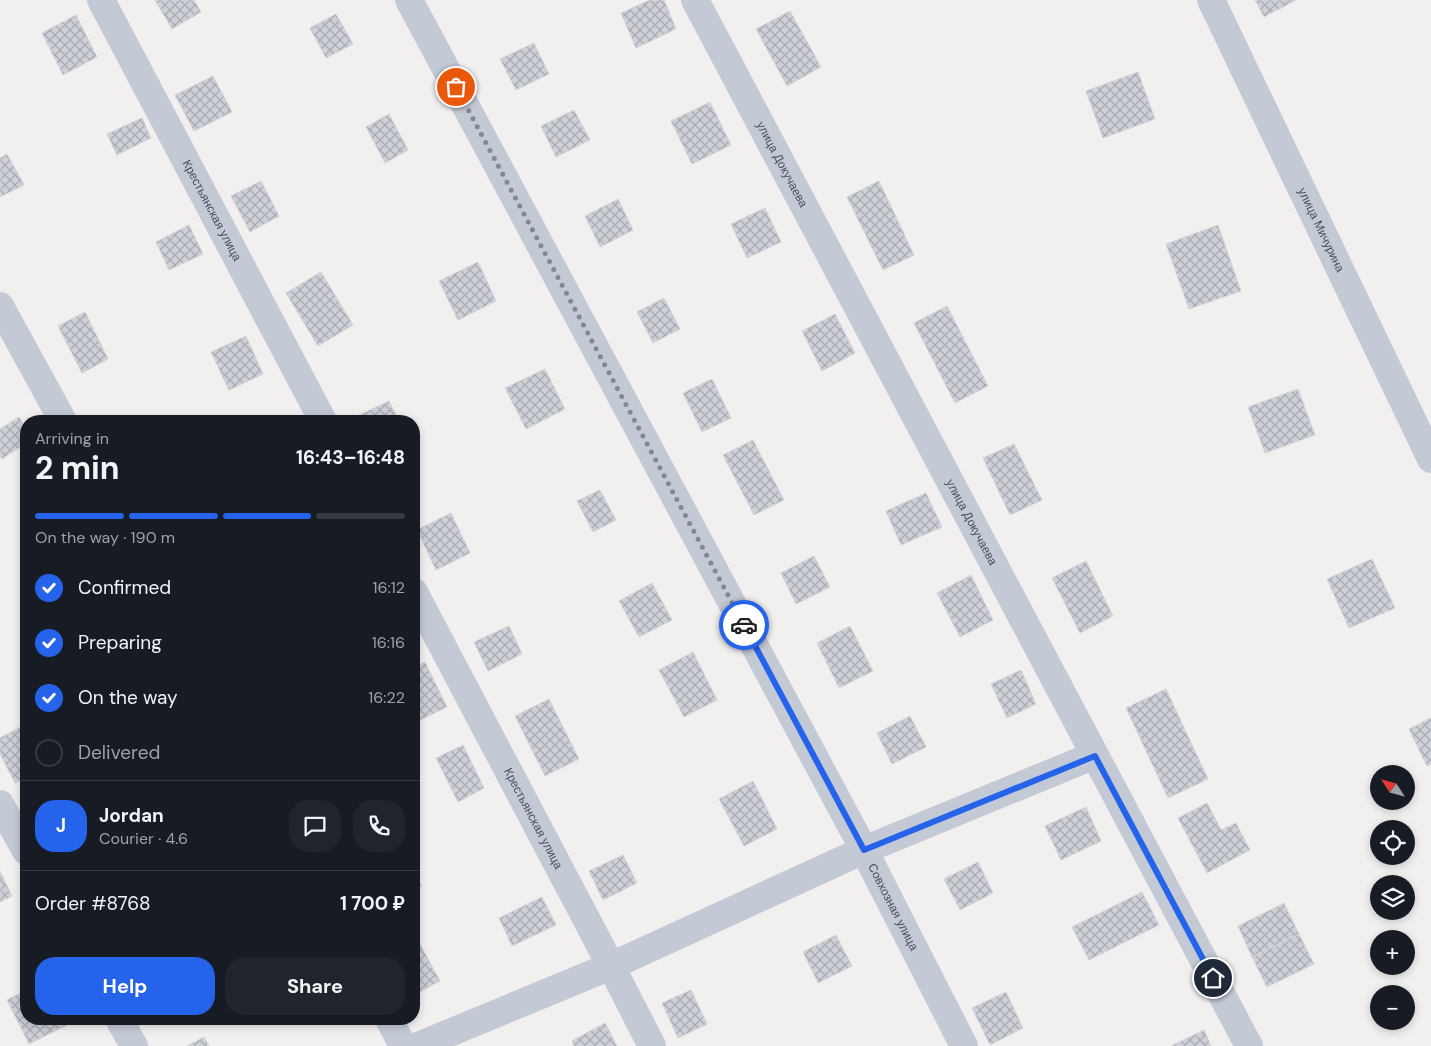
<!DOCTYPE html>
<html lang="en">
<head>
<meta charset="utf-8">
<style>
  :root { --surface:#171b24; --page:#20242c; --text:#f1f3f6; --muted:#9ea1a6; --line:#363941; --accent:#2563eb }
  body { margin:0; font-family:"DM Sans",sans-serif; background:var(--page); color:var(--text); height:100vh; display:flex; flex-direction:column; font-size:19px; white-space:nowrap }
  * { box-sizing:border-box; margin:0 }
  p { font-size:16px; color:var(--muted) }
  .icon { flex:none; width:28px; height:28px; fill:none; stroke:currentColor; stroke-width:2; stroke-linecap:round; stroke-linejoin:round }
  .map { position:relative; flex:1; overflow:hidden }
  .side { position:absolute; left:20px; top:415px; width:400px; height:610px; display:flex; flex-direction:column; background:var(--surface); border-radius:20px; box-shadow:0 2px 8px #0003 }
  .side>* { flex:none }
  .needle { width:32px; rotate:306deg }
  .tools { position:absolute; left:1370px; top:765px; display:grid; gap:10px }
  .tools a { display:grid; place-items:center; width:45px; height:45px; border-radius:50%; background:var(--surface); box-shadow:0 2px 8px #0003; font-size:25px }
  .pin { position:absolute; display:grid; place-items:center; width:42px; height:42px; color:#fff; margin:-21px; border:2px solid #fff; border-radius:50%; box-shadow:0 1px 5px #0007 }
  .courier { position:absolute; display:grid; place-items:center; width:50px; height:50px; margin:-25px; border:4px solid #2563eb; border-radius:50%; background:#fff; color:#222; box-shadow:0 1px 6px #0007 }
  .headline em { font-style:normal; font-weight:700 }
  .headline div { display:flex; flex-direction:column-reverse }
  .headline { display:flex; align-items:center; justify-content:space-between; height:85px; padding:0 15px }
  h1 { font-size:32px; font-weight:700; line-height:38px }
  .bar { display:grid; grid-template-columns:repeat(4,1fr); gap:8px 5px; align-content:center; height:60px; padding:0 15px }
  .bar i { height:6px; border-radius:4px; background:var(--line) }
  .bar .on { background:var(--accent) }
  .bar p { grid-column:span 4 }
  .line { display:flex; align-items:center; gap:12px; padding:0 15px; border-top:1px solid var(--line) }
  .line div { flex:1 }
  .round { display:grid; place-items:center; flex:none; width:52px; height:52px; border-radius:20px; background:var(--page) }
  ol { padding:0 15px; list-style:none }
  li { display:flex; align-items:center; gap:15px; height:55px }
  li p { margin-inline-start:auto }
  li .icon { padding:5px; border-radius:50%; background:var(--accent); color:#fff; stroke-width:4 }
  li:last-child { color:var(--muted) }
  li i { width:28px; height:28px; border:2px solid var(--line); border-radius:50% }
  .action { display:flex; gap:10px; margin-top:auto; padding:10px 15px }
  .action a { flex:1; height:58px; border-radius:20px; background:var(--accent); color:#fff; font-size:20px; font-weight:700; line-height:58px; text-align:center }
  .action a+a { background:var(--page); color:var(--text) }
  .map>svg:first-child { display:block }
</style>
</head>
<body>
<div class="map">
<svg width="1431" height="1046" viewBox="0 0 1431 1046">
  <defs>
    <pattern id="building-cross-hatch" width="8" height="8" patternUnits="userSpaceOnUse" patternTransform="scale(1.25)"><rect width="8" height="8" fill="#ced0d7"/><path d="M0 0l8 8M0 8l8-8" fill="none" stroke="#a9abb2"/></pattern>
  </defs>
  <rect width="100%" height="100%" fill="#f2f0ef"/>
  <path fill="url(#building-cross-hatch)" stroke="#d3d4db" d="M155,0H194L201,12L172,29Z
    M650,0H664L676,29L636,48L621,13Z
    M1255,0H1296L1264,17Z
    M790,11L821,67L787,86L756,29Z
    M336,14L353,44L326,58L310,28Z
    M76,15L97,57L63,75L42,33Z
    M534,43L549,74L516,90L500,59Z
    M1138,72L1155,119L1103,138L1086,91Z
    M213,76L232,112L194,131L175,95Z
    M710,102L731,145L692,164L671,121Z
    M574,110L590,140L556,157L541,126Z
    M389,114L408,150L385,163L366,127Z
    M142,118L151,138L117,155L107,134Z
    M7,154L24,185L0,197V158Z
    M261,181L279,216L250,232L231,196Z
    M879,181L914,255L883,270L847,197Z
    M618,199L633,230L600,247L585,216Z
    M765,208L781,242L747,258L731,224Z
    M189,225L203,254L169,270L156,242Z
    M1218,225L1241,291L1189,309L1166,244Z
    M478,262L496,301L458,320L439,281Z
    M321,272L353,325L318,346L286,293Z
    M664,298L680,329L653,343L637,312Z
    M947,306L988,386L955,403L914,323Z
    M85,312L108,359L82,373L58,326Z
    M835,314L855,353L822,371L802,331Z
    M246,336L263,374L229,390L211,352Z
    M545,369L565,409L526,429L505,388Z
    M712,379L731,418L702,432L683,393Z
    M1298,389L1315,435L1265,453L1248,407Z
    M389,401L399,421H357L355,417Z
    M19,417L26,429V443L2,459L0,456V429Z
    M753,440L784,500L754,515L723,455Z
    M1014,444L1042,500L1010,515L983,458Z
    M600,490L616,520L593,532L577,501Z
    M926,493L942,527L901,545L886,511Z
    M451,513L470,553L436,570L417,530Z
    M814,556L830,587L796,604L781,573Z
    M1372,559L1395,608L1349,628L1327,579Z
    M1086,561L1113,616L1080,633L1052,578Z
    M971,575L993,620L960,637L937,593Z
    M652,583L672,620L639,637L619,601Z
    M509,626L522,654L488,671L474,642Z
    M850,626L873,671L839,688L817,643Z
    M693,652L717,700L684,717L659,670Z
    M425,662L447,707L414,723V668Z
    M1021,670L1036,704L1007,718L991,684Z
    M1166,689L1208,779L1168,798L1126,708Z
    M549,699L579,759L545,776L515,716Z
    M910,716L926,747L892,764L877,733Z
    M1431,718V764L1427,766L1409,729Z
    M26,724V778L15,783L0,754V738Z
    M463,745L484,788L458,802L436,758Z
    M753,781L777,829L744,846L719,799Z
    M1207,803L1221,830L1236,823L1250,850L1207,873L1178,818Z
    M1086,807L1101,841L1061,860L1045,826Z
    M623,855L637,883L603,900L589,871Z
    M978,862L993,893L960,910L944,879Z
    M0,871L12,896L0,902Z
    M414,872L422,886L414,890Z
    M1142,892L1159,925L1089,960L1072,927Z
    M542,897L556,925L512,946L499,918Z
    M1284,903L1299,934L1252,957L1238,926Z
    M1299,934L1314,964L1267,987L1252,957Z
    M836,935L852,966L818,983L803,952Z
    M419,942L440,981L414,995V945Z
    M26,990V1019H64L67,1025L29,1044L7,1000Z
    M691,990L707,1024L678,1038L662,1003Z
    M1006,992L1023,1028L990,1045L972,1008Z
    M605,1023L617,1046H574L572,1041Z
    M1204,1030L1211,1046H1171Z
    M204,1037L209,1046H187Z"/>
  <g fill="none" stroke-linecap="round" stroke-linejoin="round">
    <g stroke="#c3c9d5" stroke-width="28">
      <path id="s1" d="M101,0L323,421"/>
      <path id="s2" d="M409,0L864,850L964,1046"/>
      <path id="s3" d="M695,0L1249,1046"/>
      <path id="s4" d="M1211,0L1431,459"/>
      <path d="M0,306L63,421"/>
      <path id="s5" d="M414,592L611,966L652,1046"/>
      <path d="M0,804L26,851"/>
      <path d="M119,1019L134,1046"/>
      <path d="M389,1019L403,1046"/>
      <path d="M418,1046L611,966L864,850L1095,755"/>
    </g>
  </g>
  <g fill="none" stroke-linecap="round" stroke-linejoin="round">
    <path stroke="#838790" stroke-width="5" stroke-dasharray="0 9" d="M456,87L744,625"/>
    <path stroke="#2563eb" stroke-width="6" d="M744,625L864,850L1095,756L1213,978"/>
  </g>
  <g text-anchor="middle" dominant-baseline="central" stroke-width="4" stroke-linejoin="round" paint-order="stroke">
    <g font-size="12" fill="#474f5d" stroke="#fff">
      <text stroke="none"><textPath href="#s3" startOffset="186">улица Докучаева</textPath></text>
      <text stroke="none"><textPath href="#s1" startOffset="238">Крестьянская улица</textPath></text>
      <text stroke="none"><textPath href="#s4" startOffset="255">улица Мичурина</textPath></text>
      <text stroke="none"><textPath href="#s3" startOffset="591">улица Докучаева</textPath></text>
      <text stroke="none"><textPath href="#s5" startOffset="256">Крестьянская улица</textPath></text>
      <text stroke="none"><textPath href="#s2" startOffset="1028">Совхозная улица</textPath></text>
    </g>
  </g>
</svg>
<div class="tools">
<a><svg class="needle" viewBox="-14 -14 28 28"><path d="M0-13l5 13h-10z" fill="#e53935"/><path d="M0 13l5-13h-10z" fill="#9ea1a6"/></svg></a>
<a><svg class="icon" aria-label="locate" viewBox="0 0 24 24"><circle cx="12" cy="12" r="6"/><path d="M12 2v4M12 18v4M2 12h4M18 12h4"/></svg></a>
<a><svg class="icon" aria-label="layers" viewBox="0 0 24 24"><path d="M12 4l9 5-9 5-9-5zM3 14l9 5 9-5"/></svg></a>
<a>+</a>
<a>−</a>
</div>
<div class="pin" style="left:456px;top:87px;background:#ea580c"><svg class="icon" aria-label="bag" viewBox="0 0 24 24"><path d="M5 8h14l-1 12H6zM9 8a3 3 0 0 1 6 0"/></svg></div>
<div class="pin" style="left:1213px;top:978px;background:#1f2937"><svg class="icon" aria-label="home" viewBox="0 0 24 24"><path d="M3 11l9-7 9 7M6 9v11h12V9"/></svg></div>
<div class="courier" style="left:744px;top:625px"><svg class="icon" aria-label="car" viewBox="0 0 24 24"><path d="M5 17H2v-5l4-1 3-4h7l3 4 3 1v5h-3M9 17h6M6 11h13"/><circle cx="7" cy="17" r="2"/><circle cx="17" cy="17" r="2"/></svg></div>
<section class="side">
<div class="headline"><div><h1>2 min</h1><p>Arriving in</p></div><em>16:43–16:48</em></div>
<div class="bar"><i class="on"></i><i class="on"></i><i class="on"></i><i></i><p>On the way · 190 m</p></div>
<ol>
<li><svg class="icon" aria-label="check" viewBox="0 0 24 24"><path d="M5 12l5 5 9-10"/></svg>Confirmed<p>16:12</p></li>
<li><svg class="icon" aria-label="check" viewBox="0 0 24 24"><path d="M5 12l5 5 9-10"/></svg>Preparing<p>16:16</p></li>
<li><svg class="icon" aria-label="check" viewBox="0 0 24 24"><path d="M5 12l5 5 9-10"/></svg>On the way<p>16:22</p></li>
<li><i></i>Delivered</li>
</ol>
<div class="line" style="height:90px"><b class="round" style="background:var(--accent);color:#fff">J</b><div><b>Jordan</b><p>Courier · 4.6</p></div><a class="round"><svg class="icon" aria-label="chat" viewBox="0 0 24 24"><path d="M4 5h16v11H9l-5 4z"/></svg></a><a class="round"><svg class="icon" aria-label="phone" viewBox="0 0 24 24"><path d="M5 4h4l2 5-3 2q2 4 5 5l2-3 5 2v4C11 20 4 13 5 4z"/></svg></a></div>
<div class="line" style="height:65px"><div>Order #8768</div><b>1 700 ₽</b></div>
<div class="action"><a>Help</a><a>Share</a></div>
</section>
</div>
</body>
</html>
